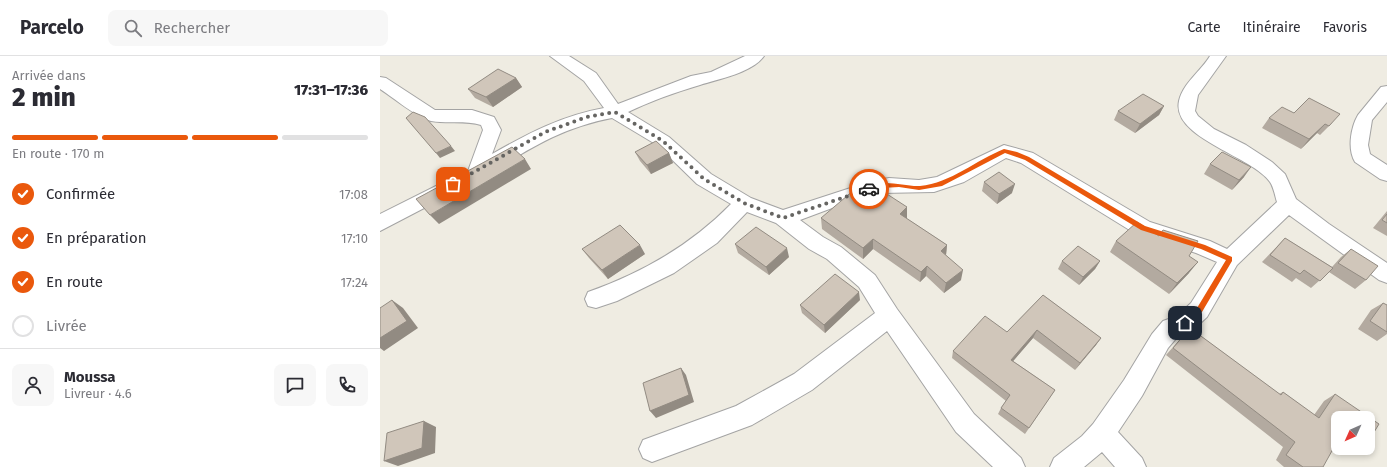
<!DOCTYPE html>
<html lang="fr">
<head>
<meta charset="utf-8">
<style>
  :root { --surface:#fff; --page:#f7f7f7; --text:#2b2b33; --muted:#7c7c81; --line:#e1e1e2; --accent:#ea580c }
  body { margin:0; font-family:"Fira Sans",sans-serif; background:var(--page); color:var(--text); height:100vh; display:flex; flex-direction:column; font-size:15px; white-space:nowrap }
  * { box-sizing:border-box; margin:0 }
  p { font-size:13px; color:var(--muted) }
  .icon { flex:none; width:22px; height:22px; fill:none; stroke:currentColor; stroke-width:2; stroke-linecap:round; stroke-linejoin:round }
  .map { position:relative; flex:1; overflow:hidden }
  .sheet { display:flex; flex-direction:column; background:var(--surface); width:380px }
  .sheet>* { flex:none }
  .needle { width:26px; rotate:225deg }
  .buttons { position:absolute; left:951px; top:355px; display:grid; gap:8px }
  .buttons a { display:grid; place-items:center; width:44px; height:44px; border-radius:8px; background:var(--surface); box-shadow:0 2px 6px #0003; font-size:20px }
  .pin { position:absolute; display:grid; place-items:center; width:34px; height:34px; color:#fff; margin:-17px; border-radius:8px; box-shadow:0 2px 6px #0006 }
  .courier { position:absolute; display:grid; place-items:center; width:40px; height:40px; margin:-20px; border:3px solid #ea580c; border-radius:50%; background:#fff; color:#222; box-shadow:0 1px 5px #0007 }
  .overview em { font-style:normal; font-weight:800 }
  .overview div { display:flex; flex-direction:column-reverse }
  .overview { display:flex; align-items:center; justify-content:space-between; height:68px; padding:0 12px }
  h1 { font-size:26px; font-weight:800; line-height:30px }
  .bar { display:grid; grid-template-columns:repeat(4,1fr); gap:6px 4px; align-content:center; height:48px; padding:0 12px }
  .bar i { height:5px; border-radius:3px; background:var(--line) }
  .bar .current { background:var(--accent) }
  .bar p { grid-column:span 4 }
  .line { display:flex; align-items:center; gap:10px; padding:0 12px; border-top:1px solid var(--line) }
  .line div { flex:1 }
  .round { display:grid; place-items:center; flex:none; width:42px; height:42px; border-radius:8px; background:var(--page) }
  ol { padding:0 12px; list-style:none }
  li { display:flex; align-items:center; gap:12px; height:44px }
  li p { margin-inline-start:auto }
  li .icon { padding:4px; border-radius:50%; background:var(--accent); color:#fff; stroke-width:4 }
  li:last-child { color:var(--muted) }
  li i { width:22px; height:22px; border:2px solid var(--line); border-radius:50% }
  header { display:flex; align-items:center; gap:24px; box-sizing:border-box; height:56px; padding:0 20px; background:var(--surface); border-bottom:1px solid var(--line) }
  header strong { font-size:19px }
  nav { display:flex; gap:22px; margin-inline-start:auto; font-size:14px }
  .search { width:280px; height:36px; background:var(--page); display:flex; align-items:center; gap:10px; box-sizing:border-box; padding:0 14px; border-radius:8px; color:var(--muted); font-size:15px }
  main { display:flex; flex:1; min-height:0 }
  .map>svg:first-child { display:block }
</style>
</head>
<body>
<header>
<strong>Parcelo</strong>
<div class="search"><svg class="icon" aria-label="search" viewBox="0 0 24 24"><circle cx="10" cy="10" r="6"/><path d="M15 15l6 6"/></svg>Rechercher</div>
<nav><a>Carte</a><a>Itinéraire</a><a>Favoris</a></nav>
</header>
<main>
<section class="sheet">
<div class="overview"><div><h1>2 min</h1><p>Arrivée dans</p></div><em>17:31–17:36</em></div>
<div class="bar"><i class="current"></i><i class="current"></i><i class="current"></i><i></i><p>En route · 170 m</p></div>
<ol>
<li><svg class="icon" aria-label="check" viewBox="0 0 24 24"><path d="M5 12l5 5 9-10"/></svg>Confirmée<p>17:08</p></li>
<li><svg class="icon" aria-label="check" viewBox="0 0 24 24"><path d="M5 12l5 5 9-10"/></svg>En préparation<p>17:10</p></li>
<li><svg class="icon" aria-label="check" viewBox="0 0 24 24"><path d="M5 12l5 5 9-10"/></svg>En route<p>17:24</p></li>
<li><i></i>Livrée</li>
</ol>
<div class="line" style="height:72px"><a class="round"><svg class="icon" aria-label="person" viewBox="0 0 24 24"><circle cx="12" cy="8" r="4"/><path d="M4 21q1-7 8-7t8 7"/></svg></a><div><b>Moussa</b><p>Livreur · 4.6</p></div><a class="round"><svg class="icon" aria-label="chat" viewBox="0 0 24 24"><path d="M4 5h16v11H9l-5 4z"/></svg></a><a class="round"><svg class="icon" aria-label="phone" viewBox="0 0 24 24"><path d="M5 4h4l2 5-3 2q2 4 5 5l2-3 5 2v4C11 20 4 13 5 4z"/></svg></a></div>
</section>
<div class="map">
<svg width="1007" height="411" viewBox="0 0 1007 411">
  <rect width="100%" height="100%" fill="#efece2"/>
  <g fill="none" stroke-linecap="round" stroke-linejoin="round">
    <defs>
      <path id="minor" d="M170,0H189L216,17L238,48L311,20L331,16L365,0H384C372,17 338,23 320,29C296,36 271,45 248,56L289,81L331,118L371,142L403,154L489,126L509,122L539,124L557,121L624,89L653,97L770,166L830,185L847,193L897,146C895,140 894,132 890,126C872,100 791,82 799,45C803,27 821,15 830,0H846L818,39L815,55L818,60L834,73L866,89L892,106L905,118L916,143L949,168L1007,207V227L999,224L909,159L857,209L827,261L813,274L799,279L788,292L762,340L738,376L762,402L766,411H735L722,396L704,411H670L674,402L702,380L713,368L744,324L772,278L783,265L797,260L811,247L837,206L816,197L756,178L641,107L626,102L584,126L554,136L501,137L471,145L420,164L443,181L461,191L495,219L517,253L594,358L641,402L645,411H613L576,376L507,275L432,334L372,369L272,406L263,402L259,393L263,384L356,350L414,318L495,257L479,231L447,203L429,193L396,167L367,156L337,187L294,217L237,245L216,252L208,250L205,243L208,236C262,217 311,189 351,148L317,128L277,89L232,62C185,71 156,89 116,113L107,114L104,120L97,122L90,120L88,115L103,74L101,69C85,64 68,68 51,65C36,61 14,42 0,33V21L6,22L55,54H92L114,61L121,74L112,98C149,77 181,60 224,52L204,25Z
        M1007,30V46L992,64L988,89L990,98L1007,109V125L1000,123L975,106C967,93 971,71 978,59L1001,31Z
        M64,126L71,128L74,133L71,138L0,175V158Z"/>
    </defs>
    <use href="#minor" stroke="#a4a4a4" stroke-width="2"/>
    <use href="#minor" fill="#fff" fill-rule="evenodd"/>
  </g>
  <path fill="#b3aaa0" d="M136,22L142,31L113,51L95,42L88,33Z
    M784,50L779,59L755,77L734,64L738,55Z
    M914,57L952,67L940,79L937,77L921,93L882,72L889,62Z
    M255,96L289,97L293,107L271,118L260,105Z
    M830,108L864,121L852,134L824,118Z
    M604,126L632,137L617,148L602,135Z
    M527,151L526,162L567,189L566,199L581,224L564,237L546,220L540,226L493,193L483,203L442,173L441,162Z
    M1007,155V180L993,172Z
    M905,182L952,211L961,201L971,193L986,224L975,233L949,216L931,232L916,222L912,226L882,206Z
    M736,185L809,200V217L789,238L730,196Z
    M355,188L409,201L389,219L358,197Z
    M202,193L265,198L228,223L209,202Z
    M682,205H720L715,213L699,229L678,213Z
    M663,239L721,282L716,289L695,314L653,282L633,305L675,334L645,378L618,358L621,352L626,345L572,302L573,295L627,276Z
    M480,244L445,277L422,257L420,249Z
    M1003,247L1007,249V278L997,285L978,273L991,254Z
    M810,272L899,338L903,336L934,359L944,345L955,338L958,362L943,411H904L896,404L903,391L786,299Z
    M971,392H978L973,394Z"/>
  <path fill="#928b82" d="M136,22L142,31L113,51L106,41Z
    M784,50L779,59L755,77L760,68Z
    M945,68L937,77L921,93L929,83Z
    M71,90L75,95L60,102L56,97Z
    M289,97L293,107L271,118L267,109Z
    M145,103L151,113L59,168L50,159Z
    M871,111L864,121L852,134L859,124Z
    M635,128L632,137L617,148L619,138Z
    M527,151V162L519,169L520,158Z
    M493,183V193L483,203V192Z
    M260,189L265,198L228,223L222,214Z
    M567,189L566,199L561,195Z
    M407,192L409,201L389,219L386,211Z
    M720,205L715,213L699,229L703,221Z
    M818,206L809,217L789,238L797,227Z
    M547,210L546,220L540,226L541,216Z
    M583,214L581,224L564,237L566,227Z
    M479,236L480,244L445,277L444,269Z
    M12,244L23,252L38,272L4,295L0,292V282Z
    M657,274L653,282L628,311L631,304Z
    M721,282L716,289L695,314L700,307Z
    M301,312L306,319L314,346L276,362L270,355Z
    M44,365L56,371L55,397L18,410L4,405Z"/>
  <path fill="#d0c6ba" stroke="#928b82" d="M118,13L136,22L106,41L88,33Z
    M763,38L784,50L760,68L738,55Z
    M929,42L960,58L949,70L945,68L929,83L889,62L902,51L914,57Z
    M33,56L45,61L71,90L56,97L26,62Z
    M276,85L289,97L267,109L255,96Z
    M132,91L145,103L50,159L36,143Z
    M842,96L871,111L859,124L830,108Z
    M619,116L635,128L619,138L604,126Z
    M493,129L527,151L520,158L567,189L561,195L583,214L566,227L547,210L541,216L493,183L483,192L441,162L474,134Z
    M1007,158V167L1002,164Z
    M757,166L779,180L783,174L818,185L809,200L818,206L797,227L736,185Z
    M240,169L260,189L222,214L202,193Z
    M376,171L407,192L386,211L355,188Z
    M905,182L953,212L940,225L924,214L920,218L890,199Z
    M698,190L720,205L703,221L682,205Z
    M971,193L998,210L986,224L958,207Z
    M455,218L479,236L444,269L420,249Z
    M663,239L721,282L700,307L657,274L631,304L675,334L649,372L621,352L630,339L573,295L605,260L627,276Z
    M12,244L27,265L0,282V252Z
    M1003,247L1007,249V276L990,265Z
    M810,272L901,339L903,336L939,362L955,338L999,368L988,386V362H958V384L943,411H923L906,399L915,386L793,292Z
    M301,312L309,339L270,355L263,327Z
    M44,365L42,392L4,405L7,377Z"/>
  <path fill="#ea580c" d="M624,93L637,96L649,101L765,170L825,189L852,201V205L822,256L807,269H803V265L817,252L846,204L821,193L761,174L645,104L625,97L562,130L539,134L519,131L502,132L489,135L486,133C500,121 524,131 540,130C571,127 596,104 624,93Z"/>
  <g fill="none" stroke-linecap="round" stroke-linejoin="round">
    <path stroke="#666562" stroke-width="4" stroke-dasharray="0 7.2" d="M73,128L165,76L207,61L235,56L283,85L324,123L364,147L403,162L489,133"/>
  </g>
</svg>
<div class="buttons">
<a><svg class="needle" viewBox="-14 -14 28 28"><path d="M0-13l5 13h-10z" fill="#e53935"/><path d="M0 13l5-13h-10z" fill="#7c7c81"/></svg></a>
</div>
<div class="pin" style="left:73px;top:128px;background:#ea580c"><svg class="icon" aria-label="bag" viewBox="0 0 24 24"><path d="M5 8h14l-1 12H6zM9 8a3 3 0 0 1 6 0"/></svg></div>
<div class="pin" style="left:805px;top:267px;background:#1f2937"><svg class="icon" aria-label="home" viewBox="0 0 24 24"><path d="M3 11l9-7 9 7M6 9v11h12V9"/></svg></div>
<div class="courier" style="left:489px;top:133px"><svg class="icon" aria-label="car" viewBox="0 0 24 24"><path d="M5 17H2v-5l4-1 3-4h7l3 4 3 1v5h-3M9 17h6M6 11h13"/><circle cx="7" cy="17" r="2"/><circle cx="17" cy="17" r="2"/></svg></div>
</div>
</main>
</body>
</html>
